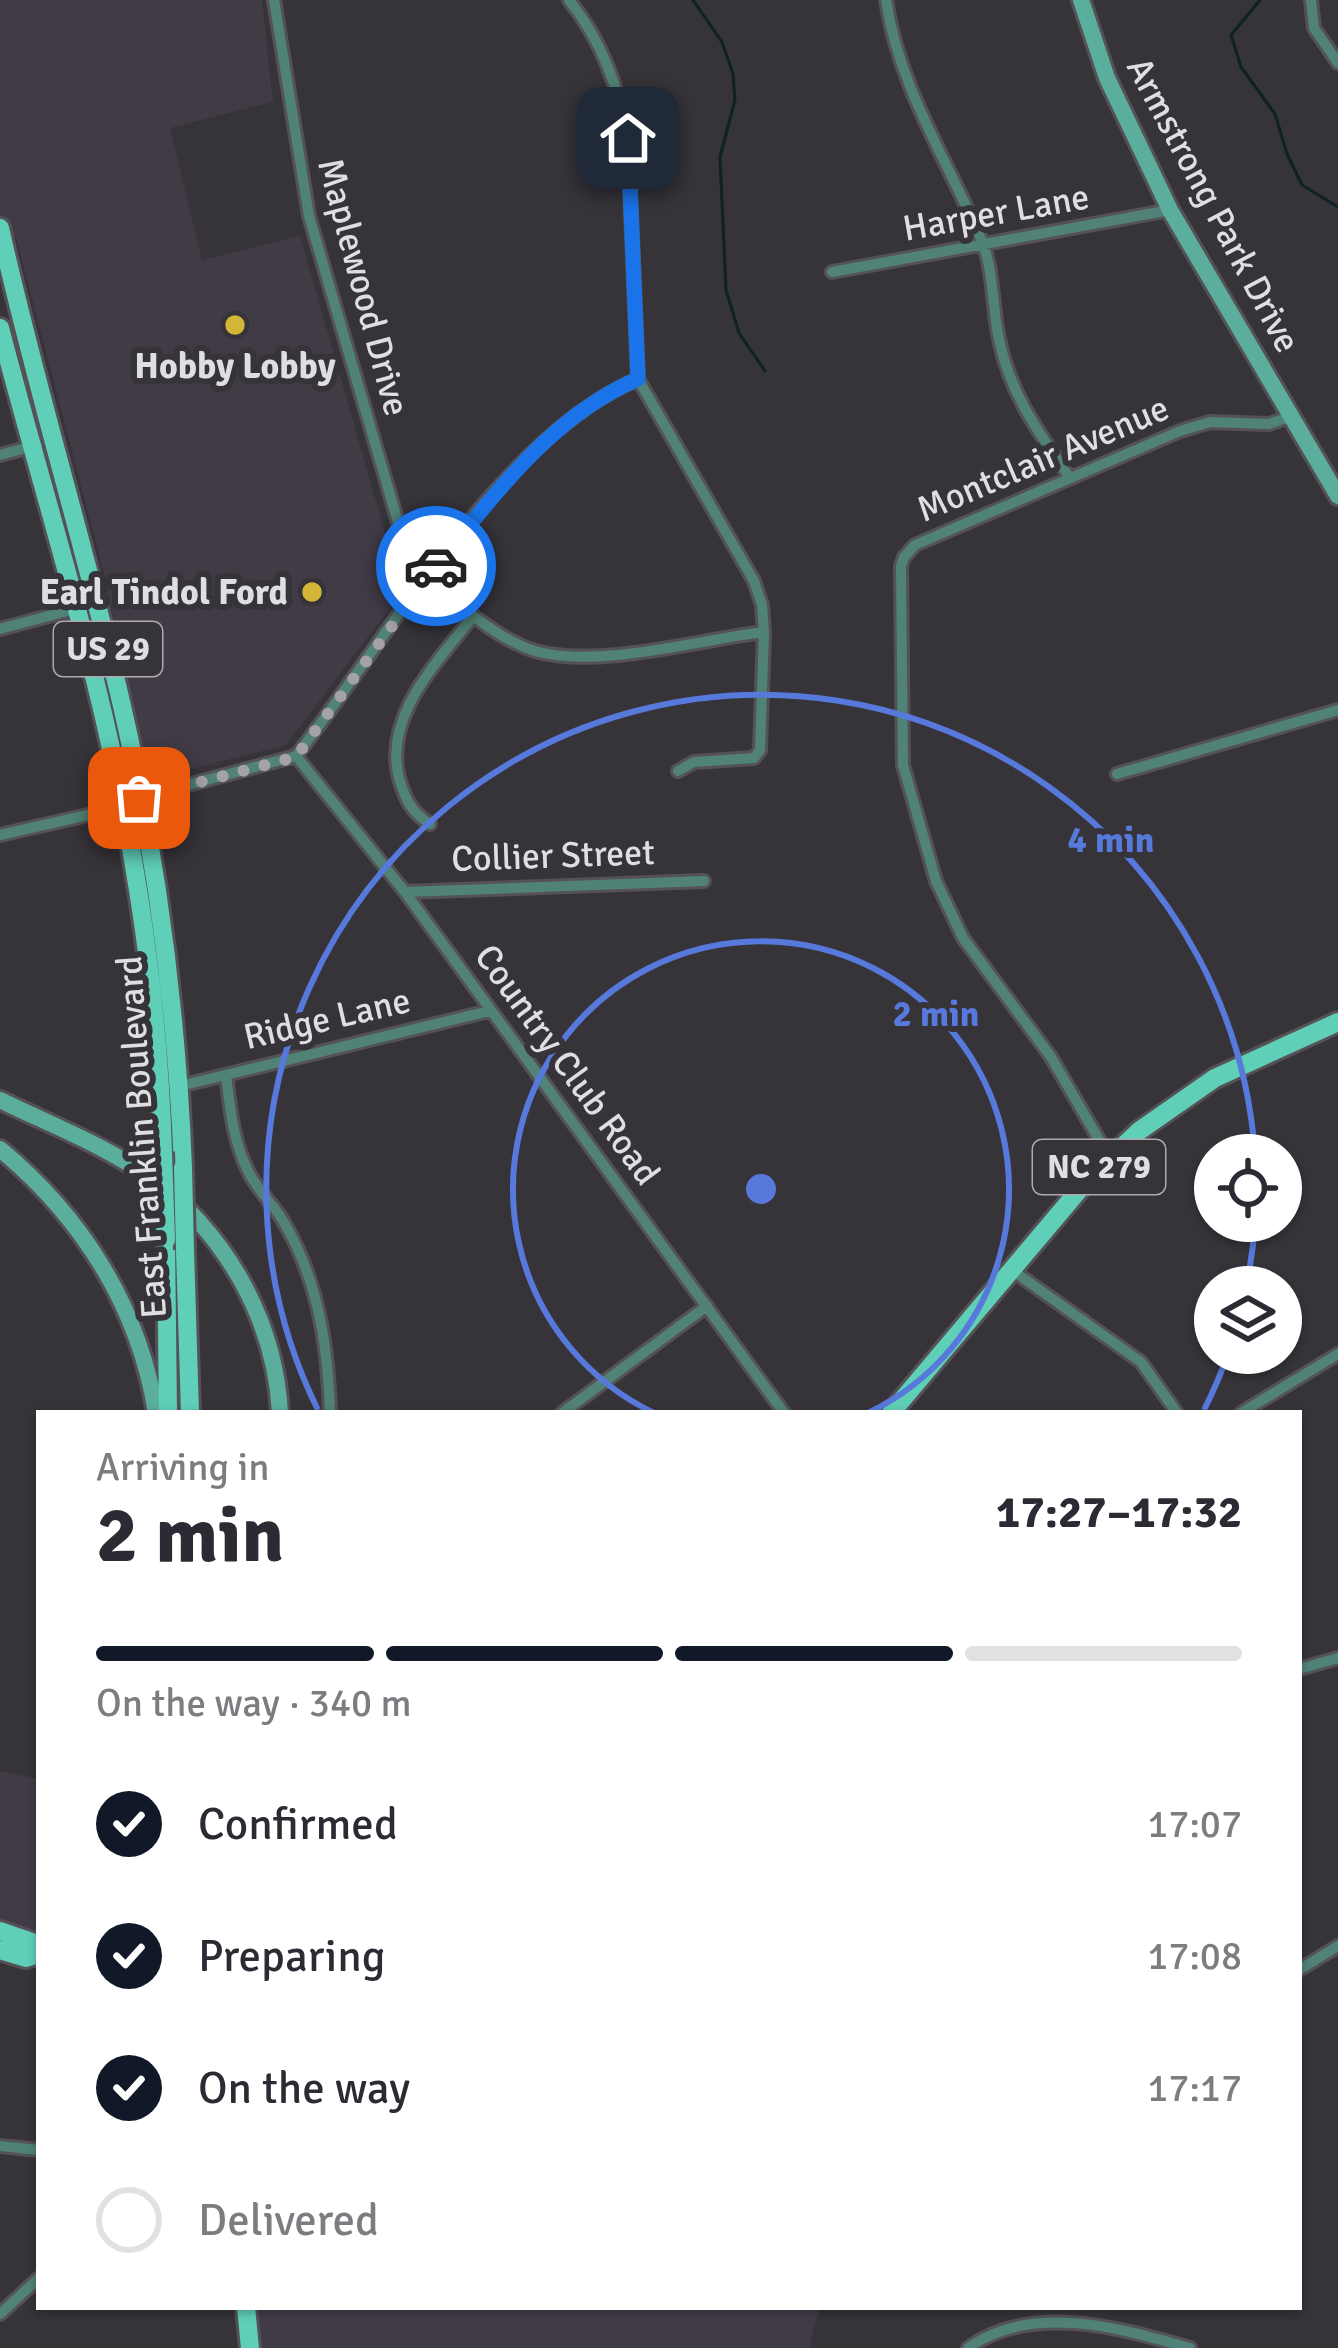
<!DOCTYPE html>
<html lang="en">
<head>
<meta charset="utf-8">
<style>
  :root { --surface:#fff; --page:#f7f7f7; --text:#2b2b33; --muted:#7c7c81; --line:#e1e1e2; --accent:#111827 }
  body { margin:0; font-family:Signika,sans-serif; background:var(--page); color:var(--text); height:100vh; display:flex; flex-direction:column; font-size:45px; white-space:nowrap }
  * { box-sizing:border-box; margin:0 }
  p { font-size:39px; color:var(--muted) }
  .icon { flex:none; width:66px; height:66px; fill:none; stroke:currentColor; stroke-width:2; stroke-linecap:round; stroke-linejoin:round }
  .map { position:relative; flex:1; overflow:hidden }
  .panel { position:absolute; left:36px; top:1410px; width:1266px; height:900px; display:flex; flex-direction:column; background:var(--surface); border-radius:0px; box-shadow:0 3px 9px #0004 }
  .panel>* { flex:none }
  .tools { position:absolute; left:1194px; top:1134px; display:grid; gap:24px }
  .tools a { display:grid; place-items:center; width:108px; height:108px; border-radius:50%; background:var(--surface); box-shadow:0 3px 9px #0004; font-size:60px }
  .pin { position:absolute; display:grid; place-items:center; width:102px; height:102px; color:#fff; margin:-51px; border-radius:24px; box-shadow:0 6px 18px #0006 }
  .courier { position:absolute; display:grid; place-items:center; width:120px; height:120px; margin:-60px; border:9px solid #1a73e8; border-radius:50%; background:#fff; color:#222; box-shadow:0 3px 15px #0007 }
  .headline em { font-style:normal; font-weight:700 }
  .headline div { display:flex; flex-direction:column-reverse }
  .headline { display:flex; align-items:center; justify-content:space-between; height:204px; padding:0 60px }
  h1 { font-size:78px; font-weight:700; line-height:90px }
  .bar { display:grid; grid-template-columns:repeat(4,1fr); gap:18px 12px; align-content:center; height:144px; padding:0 60px }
  .bar i { height:15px; border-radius:9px; background:var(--line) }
  .bar .selected { background:var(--accent) }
  .bar p { grid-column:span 4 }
  ol { padding:0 60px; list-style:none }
  li { display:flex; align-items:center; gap:36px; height:132px }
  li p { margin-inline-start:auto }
  li .icon { padding:12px; border-radius:50%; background:var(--accent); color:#fff; stroke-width:4 }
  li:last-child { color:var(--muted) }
  li i { width:66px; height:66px; border:6px solid var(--line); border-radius:50% }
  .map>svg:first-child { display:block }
</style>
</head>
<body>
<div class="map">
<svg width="1338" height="2348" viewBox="0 0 1338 2348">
  <rect width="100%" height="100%" fill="#363339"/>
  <path fill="#413b46" d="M0,0H262L273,102L170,128L202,260L300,236L402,592L286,745L150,779L100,558L16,237L0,240Z
    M0,1771L39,1779V1934L0,1921Z
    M246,2307H820L809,2348H250Z"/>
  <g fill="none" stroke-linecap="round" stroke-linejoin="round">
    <path stroke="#0e2124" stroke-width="3" d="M693,0L722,42L733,74L735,100L720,157L726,290L739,333L765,371
      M1260,0L1231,35L1241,67L1275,114L1287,154L1302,185L1338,207"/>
    <defs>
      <path id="street" d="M274,0L309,216L409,560C425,580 444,594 464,609C485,625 509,643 535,651C599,669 697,640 764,632
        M886,0C899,88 947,159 981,239C994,269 992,307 999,339C1010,394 1039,433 1070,478
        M1311,0L1314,28L1338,63
        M832,272L1170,210
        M638,379L754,581L762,605L764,632L760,750L754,758L694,762L678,771
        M0,455L37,445
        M0,629L75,609
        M296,756C387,640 501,436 638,379L628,138C618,87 602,41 569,0
        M296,756L405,892L784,1413
        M1117,774L1338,710
        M430,824C411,812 405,799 399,778C383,715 438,662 473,616
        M0,835L123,807L139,798L296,756
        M405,892L704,881
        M226,1075C230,1108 233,1142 249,1173C259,1192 276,1207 286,1226C319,1284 328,1348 330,1413
        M180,1086L489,1011
        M1109,1157L1051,1057L963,938L936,881L903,765L901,566L904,557L915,545L1180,431L1210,422L1269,424L1289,417
        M1012,1270L1141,1362L1177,1413
        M562,1413L707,1306
        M1241,1413L1338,1354
        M1299,1669L1338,1658
        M1299,1970L1338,1946
        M0,2146L39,2150
        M0,2314L39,2278
        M968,2348C1032,2302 1120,2328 1190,2348"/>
      <path id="secondary" d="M1081,0L1107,78L1170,210L1338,496
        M0,1100C49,1124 104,1145 149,1177C225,1232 275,1319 280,1413
        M0,1149C82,1217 139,1307 156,1413"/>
      <path id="primary" d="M0,228C36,389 85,546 122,706C157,858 177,1014 183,1168
        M0,328C36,466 79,604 110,744C140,878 159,1014 163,1152
        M166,1240L168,1413
        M185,1250L190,1413
        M891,1413L1090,1177L1139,1131L1215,1078L1338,1022
        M0,1931L32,1942L39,1949
        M0,1950L26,1958L39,1954
        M246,2307L250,2348"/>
    </defs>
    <use href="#street" stroke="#545257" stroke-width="16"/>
    <use href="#secondary" stroke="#545257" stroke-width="22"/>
    <use href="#primary" stroke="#545257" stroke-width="24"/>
    <use href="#street" stroke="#518277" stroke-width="10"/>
    <use href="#secondary" stroke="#5bae9c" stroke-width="16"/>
    <use href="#primary" stroke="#60cfb8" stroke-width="18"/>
    <defs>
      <path id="primary-bridge" d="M163,1152L166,1240
        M183,1168L185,1250"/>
    </defs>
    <use href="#primary-bridge" stroke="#545257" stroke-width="24" stroke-linecap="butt"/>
    <use href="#primary-bridge" stroke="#60cfb8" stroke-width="18"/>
  </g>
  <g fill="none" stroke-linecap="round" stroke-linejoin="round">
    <path stroke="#a4a2a6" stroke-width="12" stroke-dasharray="0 21.6" d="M139,798L296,757L436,566"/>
    <path stroke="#1a73e8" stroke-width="15" d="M436,566C495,495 551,416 638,379L628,138"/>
  </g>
  <g fill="none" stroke="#5779db" stroke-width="6">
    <path d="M654 1413A248 248 0 1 1 868 1413"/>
    <path d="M1255 1224A495 495 0 0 1 1247 1283M1228 1354A495 495 0 0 1 1204 1410M318 1410A495 495 0 1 1 1255 1154"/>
  </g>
  <g fill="#d3b635" stroke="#363339" stroke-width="4.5">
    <circle cx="235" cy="325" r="12"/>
    <circle cx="312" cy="592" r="12"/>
  </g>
  <g text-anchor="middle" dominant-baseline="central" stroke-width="12" stroke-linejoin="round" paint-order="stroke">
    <g fill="#363339" stroke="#acabaf" stroke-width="3">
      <rect x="54" y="622" width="108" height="54" rx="9"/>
      <rect x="1033" y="1140" width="132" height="54" rx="9"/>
    </g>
    <g font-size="33" font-weight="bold" fill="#dfdee1">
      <text x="108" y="649">US 29</text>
      <text x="1099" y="1167">NC 279</text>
    </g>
    <g font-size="36" fill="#dfdee1" stroke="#363339">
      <text transform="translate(1213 205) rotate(62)">Armstrong Park Drive</text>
      <text transform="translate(996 213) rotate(-10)">Harper Lane</text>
      <text transform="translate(363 287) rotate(75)">Maplewood Drive</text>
      <text transform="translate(1043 459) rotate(-23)">Montclair Avenue</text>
      <text transform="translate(553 856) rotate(-2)">Collier Street</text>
      <text transform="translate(327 1019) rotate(-13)">Ridge Lane</text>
      <text transform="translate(567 1065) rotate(54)">Country Club Road</text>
      <text transform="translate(142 1137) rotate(-94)">East Franklin Boulevard</text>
    </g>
    <g font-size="36" font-weight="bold" fill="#dfdee1" stroke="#363339">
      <text x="235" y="366">Hobby Lobby</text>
      <text x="288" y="592" text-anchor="end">Earl Tindol Ford</text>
    </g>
  </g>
  <circle cx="761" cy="1189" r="18" fill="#5779db" stroke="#363339" stroke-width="6"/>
  <g font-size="36" text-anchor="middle" font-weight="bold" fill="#5779db" stroke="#363339" stroke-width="12" stroke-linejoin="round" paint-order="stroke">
    <text x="1111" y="852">4 min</text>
    <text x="936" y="1026">2 min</text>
  </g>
</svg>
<div class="tools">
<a><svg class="icon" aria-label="locate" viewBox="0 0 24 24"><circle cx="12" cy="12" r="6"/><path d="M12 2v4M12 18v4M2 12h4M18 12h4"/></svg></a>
<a><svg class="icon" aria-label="layers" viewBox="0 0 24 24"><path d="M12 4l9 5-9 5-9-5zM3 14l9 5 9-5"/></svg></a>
</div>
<div class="pin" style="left:139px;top:798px;background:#ea580c"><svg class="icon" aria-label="bag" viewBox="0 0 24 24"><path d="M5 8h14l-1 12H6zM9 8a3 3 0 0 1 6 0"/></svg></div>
<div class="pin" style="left:628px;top:138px;background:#1f2937"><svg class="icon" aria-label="home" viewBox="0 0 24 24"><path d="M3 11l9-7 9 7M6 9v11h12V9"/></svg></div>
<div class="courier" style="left:436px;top:566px"><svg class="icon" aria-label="car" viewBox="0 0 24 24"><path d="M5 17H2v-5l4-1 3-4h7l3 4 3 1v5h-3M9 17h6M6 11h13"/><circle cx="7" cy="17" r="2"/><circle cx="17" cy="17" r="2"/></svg></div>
<section class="panel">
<div class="headline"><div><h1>2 min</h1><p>Arriving in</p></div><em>17:27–17:32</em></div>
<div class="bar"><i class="selected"></i><i class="selected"></i><i class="selected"></i><i></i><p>On the way · 340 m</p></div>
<ol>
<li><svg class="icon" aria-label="check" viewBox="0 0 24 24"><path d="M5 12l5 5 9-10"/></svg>Confirmed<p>17:07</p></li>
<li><svg class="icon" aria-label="check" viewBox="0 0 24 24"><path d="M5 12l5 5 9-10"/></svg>Preparing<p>17:08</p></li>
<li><svg class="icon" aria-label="check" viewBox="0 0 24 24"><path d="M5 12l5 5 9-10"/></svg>On the way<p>17:17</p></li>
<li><i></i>Delivered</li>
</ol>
</section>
</div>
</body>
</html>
